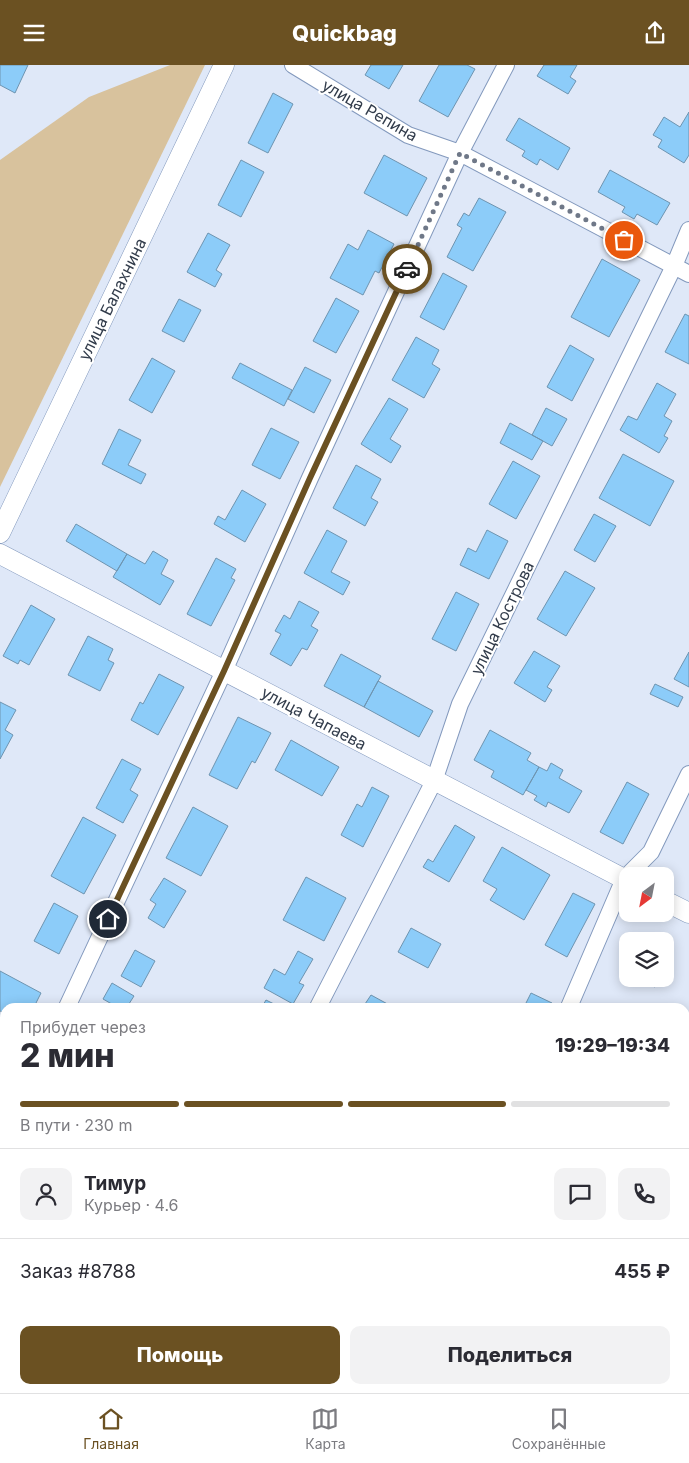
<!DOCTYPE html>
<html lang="ru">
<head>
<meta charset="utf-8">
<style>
  :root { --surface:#fff; --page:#f2f2f3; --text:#2b2b33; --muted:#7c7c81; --line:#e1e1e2; --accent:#6b5122 }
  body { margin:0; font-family:Inter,sans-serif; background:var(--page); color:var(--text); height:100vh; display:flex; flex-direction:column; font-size:19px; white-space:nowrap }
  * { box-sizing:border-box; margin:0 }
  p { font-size:16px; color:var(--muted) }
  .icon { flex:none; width:28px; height:28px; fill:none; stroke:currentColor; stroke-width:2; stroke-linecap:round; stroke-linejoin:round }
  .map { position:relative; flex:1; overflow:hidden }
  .panel { position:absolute; left:0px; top:938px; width:690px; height:391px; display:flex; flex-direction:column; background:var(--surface); border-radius:15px 15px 0 0; box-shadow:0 2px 12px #0003 }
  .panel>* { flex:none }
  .needle { width:32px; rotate:212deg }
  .tools { position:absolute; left:619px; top:802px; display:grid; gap:10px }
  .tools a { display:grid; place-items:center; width:55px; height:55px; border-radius:10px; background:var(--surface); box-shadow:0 2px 12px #0003; font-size:25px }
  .pin { position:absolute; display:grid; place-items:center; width:42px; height:42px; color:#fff; margin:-21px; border:2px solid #fff; border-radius:50%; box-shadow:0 1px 5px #0007 }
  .courier { position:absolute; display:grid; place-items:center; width:50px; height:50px; margin:-25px; border:4px solid #6b5122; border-radius:50%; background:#fff; color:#222; box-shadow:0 1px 6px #0007 }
  .overview em { font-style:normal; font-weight:800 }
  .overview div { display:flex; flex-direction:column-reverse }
  .overview { display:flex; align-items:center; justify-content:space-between; height:85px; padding:0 20px }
  h1 { font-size:32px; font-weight:800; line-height:38px }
  .bar { display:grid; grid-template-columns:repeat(4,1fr); gap:8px 5px; align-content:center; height:60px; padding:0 20px }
  .bar i { height:6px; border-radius:4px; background:var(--line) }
  .bar .selected { background:var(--accent) }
  .bar p { grid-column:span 4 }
  .line { display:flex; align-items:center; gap:12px; padding:0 20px; border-top:1px solid var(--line) }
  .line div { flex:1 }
  .round { display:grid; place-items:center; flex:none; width:52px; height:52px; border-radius:10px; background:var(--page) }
  .cta { display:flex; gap:10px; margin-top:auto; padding:10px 20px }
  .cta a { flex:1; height:58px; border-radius:10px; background:var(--accent); color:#fff; font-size:20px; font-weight:800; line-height:58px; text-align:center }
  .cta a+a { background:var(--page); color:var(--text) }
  header { display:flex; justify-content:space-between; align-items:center; height:65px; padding:0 20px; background:var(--accent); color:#fff; font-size:22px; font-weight:800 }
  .menu { display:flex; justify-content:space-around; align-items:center; height:70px; border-top:1px solid var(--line); background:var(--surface); font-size:14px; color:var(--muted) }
  .menu a { display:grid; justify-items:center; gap:2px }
  .menu .selected { color:var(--accent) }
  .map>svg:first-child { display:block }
</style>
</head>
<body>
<header><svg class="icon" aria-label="menu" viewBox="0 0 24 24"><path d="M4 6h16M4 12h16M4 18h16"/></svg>Quickbag<svg class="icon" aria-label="share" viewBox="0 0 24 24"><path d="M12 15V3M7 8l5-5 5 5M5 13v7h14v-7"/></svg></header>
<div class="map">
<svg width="689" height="1328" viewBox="0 0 689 1328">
  <rect width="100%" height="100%" fill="#dfe8f8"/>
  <path fill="#d8c29d" d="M170,0H205L0,422V95L89,32Z"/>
  <path fill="#8cccf9" stroke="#6e94b0" d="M0,0H28L15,28L0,20Z
    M371,0H403L389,24L365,10Z
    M439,0H467L475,4L448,52L419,36Z
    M544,0H577L570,12L576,16L568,29L537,11Z
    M273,28L293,39L268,88L248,78Z
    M689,47V90L684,98L658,82L662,75L653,70L664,52L680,62Z
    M519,53L570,83L558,105L540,94L537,100L522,91L525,86L506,75Z
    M384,90L427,113L407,151L364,128Z
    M241,95L264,107L241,152L218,140Z
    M610,105L670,138L657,160L637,149L634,154L622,147L625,142L598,127Z
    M479,133L506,147L473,206L447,192L462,163L457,160L464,148L469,151Z
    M368,165L394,179L379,208L375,206L363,230L330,213L348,179L358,185Z
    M208,168L230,180L216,205L222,209L215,222L187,207Z
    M602,194L640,215L609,272L571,252Z
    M443,208L467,221L444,265L420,252Z
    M336,233L359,246L336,288L313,276Z
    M179,234L201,245L184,277L162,266Z
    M685,249L689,251V299L665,287Z
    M416,272L439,285L432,299L440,304L424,333L392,315Z
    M570,280L594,294L572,336L547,322Z
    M152,293L175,306L152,348L129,335Z
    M240,298L292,325L284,341L232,313Z
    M305,302L331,315L314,348L288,334Z
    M657,318L676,329L664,351L672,356L664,371L668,373L659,388L620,365L628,351L637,355Z
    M389,333L408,344L390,374L401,381L391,398L361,379Z
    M546,343L567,354L552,381L532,370Z
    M510,358L543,376L532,395L500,378Z
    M271,363L299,377L280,414L252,400Z
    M119,364L141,375L128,400L146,409L141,419L102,399Z
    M623,389L674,416L650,461L599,433Z
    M513,396L540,411L516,454L489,439Z
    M356,400L381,414L371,433L378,437L365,461L333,443Z
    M242,425L266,439L245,477L214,459L218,451L225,455Z
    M594,449L616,461L595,497L574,485Z
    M76,459L127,489L117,506L66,476Z
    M327,465L347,476L331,507L350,517L343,530L304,508Z
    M487,465L508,476L489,514L460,500L468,483L476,487Z
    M153,486L168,495L161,509L174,516L160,540L113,512L127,489L145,499Z
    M216,493L236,504L231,513L235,515L211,561L187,549Z
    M565,506L595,523L566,571L537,554Z
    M456,527L479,539L456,586L432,574Z
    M299,536L319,547L311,561L318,565L307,585L302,583L291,601L270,589L281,569L275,566L284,550L290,554Z
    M31,540L55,554L29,600L20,595L18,599L3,591Z
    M88,571L113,584L108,595L114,598L100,626L68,610Z
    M534,586L560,601L547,622L552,625L545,637L514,618Z
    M689,587V622L674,614Z
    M341,589L381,611L364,642L324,621Z
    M159,609L184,622L158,670L131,655L140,637L143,639Z
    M378,616L433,646L419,672L364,642Z
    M655,619L683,632L678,642L650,629Z
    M0,637L16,645L5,665L13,670L0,694Z
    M238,652L271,668L255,698L252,696L237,724L209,710Z
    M490,665L531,688L527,695L539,702L523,730L491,712L494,706L474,695Z
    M291,675L339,702L322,731L275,705Z
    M122,694L141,704L130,725L138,730L123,758L96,743Z
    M551,698L563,705L559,713L582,726L569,748L548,737L546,742L534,735L537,731L526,725L539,702L547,706Z
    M627,717L649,729L623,779L600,767Z
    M372,722L389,731L363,782L341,770L357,739L362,742Z
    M193,742L228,761L201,811L166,793Z
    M83,752L116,770L84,829L51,811Z
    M455,760L475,772L449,817L423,802L428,794L433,797Z
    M502,782L550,810L524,855L490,835L497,824L483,816Z
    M306,812L346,833L324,876L283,855Z
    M164,813L186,826L164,863L148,853L156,839L150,835Z
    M573,828L595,839L567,892L545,880Z
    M54,838L78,851L59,889L34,876Z
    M411,863L441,879L428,903L398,887Z
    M665,882L673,886L665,903Z
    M135,885L155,896L141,922L121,911Z
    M298,886L313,894L299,918L304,920L293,939L264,923L274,904L285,910Z
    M0,906L41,928L34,942H5V948L0,946Z
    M638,914H660L655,922Z
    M112,918L134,931L127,942H117L103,934Z
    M531,928L552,938L550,942H524Z
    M371,930L393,942H363Z
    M266,935L280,942H262Z
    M0,982L5,985V1004L0,1013Z
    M685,1139L689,1141V1151L685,1160Z
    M3,1162L5,1163V1219L0,1217V1168Z
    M687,1253L689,1254V1276L685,1273V1256Z
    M0,1265L5,1267V1272L0,1282Z
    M685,1290L689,1292V1302L685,1310L689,1311V1328L680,1324L678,1328H654L648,1325V1324H685Z
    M90,1324H127L125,1328H87Z
    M354,1324H376L374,1328H362Z
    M446,1324H477L474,1328H444Z
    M576,1324H587L595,1328H574Z"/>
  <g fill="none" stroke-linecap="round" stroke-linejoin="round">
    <defs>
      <path id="service" d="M0,962L5,964"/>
      <path id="minor" d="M293,0L408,70L460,88L689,209
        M67,942L224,606L310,413L460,88L506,0
        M318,942L434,716L460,639L674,201L689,165
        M569,942L624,814L651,787L689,709
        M0,1085L5,1075
        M685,1197L689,1188
        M144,1328L146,1324
        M400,1328L402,1324
        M624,1328L626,1324"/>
      <path id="tertiary" d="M0,468L224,0
        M0,489L628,816
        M665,836L689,848"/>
    </defs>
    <use href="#service" stroke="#8399bd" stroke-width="9"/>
    <use href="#minor" stroke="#8399bd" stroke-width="18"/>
    <use href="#tertiary" stroke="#8399bd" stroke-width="21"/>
    <use href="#service" stroke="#fff" stroke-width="8"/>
    <use href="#minor" stroke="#fff" stroke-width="16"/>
    <use href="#tertiary" stroke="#fff" stroke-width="20"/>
  </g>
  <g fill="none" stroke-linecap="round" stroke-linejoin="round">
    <path stroke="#6f7888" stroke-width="5" stroke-dasharray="0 9" d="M407,204L460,88L624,175"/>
    <path stroke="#6b5122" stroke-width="6" d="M108,854L224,606L310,413L407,204"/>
  </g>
  <g text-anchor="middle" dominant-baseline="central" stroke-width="4" stroke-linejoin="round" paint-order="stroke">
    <g font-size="16" fill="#323c4b" stroke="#fff">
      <text transform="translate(370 45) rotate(30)">улица Репина</text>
      <text transform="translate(112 234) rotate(-64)">улица Балахнина</text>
      <text transform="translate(502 553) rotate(-64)">улица Кострова</text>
      <text transform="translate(314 653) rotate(28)">улица Чапаева</text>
    </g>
  </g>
</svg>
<div class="tools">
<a><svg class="needle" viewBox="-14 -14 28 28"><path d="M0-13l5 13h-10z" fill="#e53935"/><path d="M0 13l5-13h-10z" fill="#7c7c81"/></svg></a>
<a><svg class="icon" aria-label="layers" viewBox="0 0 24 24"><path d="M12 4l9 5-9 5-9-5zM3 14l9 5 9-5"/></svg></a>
</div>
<div class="pin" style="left:624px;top:175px;background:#ea580c"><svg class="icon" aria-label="bag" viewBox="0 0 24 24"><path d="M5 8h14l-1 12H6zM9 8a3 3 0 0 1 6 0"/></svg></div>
<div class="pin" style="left:108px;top:854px;background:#1f2937"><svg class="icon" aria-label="home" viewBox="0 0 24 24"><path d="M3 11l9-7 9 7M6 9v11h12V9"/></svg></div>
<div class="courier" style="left:407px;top:204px"><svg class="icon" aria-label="car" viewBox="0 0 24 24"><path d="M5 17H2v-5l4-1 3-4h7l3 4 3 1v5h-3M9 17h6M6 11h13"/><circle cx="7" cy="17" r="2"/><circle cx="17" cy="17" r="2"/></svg></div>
<section class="panel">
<div class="overview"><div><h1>2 мин</h1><p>Прибудет через</p></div><em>19:29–19:34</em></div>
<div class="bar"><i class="selected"></i><i class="selected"></i><i class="selected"></i><i></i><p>В пути · 230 m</p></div>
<div class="line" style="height:90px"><a class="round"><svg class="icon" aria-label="person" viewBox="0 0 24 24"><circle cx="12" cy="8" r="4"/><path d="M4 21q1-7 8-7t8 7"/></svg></a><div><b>Тимур</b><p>Курьер · 4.6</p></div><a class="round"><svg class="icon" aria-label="chat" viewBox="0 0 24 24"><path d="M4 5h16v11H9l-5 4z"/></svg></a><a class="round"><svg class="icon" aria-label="phone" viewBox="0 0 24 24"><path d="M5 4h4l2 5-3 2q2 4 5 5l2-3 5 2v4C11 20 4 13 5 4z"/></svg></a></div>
<div class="line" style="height:65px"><div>Заказ #8788</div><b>455 ₽</b></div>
<div class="cta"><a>Помощь</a><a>Поделиться</a></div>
</section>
</div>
<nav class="menu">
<a class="selected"><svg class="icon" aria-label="home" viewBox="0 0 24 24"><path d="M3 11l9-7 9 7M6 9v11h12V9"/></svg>Главная</a>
<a><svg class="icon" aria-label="map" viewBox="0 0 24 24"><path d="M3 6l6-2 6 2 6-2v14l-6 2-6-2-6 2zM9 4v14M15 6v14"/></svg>Карта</a>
<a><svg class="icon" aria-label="saved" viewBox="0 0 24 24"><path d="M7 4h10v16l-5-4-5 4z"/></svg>Сохранённые</a>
</nav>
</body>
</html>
